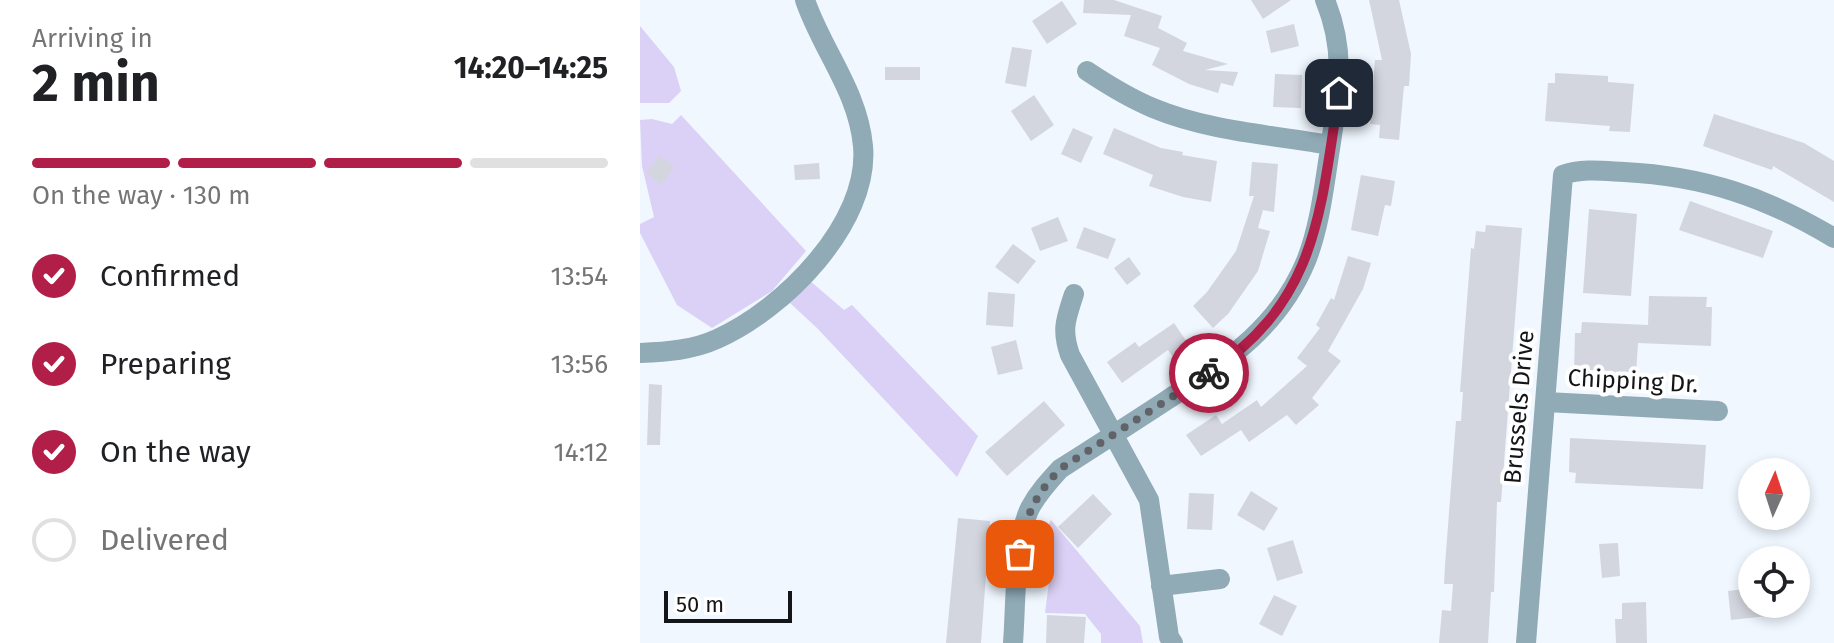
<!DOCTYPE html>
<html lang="en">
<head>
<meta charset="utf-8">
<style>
  :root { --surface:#fff; --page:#f2f2f2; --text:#202124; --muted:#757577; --line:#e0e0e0; --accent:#b11f49 }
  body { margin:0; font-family:"Fira Sans",sans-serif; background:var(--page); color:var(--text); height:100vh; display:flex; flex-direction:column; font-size:30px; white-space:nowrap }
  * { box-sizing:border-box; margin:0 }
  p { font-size:26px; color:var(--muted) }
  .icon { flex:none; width:44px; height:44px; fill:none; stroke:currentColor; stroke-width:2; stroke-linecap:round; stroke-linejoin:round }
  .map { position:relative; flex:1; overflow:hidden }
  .sheet { display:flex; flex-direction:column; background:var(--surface); width:640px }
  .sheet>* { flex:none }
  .needle { width:52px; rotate:3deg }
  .fabs { position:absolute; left:1098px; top:458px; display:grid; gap:16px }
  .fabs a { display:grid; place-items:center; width:72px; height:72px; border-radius:50%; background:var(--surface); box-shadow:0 4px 12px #0003; font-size:40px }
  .scale { position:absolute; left:24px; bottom:20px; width:128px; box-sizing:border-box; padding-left:8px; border:4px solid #131518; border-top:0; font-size:22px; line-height:28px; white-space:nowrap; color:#131518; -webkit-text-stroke:6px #fff; paint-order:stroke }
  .pin { position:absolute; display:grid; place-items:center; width:68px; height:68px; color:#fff; margin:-34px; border-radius:16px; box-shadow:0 4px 12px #0006 }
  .courier { position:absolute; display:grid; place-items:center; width:80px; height:80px; margin:-40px; border:6px solid #b11f49; border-radius:50%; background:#fff; color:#222; box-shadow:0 2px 10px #0007 }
  .summary em { font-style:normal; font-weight:700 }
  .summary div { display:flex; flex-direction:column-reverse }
  .summary { display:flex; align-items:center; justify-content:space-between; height:136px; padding:0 32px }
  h1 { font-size:52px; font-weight:700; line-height:60px }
  .bar { display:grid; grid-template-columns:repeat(4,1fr); gap:12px 8px; align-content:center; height:96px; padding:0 32px }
  .bar i { height:10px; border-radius:6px; background:var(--line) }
  .bar .active { background:var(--accent) }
  .bar p { grid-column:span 4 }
  ol { padding:0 32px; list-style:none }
  li { display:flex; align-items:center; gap:24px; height:88px }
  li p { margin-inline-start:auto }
  li .icon { padding:8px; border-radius:50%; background:var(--accent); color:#fff; stroke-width:4 }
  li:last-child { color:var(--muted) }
  li i { width:44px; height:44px; border:4px solid var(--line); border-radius:50% }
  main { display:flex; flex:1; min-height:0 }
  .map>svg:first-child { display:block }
</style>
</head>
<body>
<main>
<section class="sheet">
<div class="summary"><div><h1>2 min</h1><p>Arriving in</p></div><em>14:20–14:25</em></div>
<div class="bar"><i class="active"></i><i class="active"></i><i class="active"></i><i></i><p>On the way · 130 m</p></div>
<ol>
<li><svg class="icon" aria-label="check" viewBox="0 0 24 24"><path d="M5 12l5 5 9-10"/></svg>Confirmed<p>13:54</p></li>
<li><svg class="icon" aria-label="check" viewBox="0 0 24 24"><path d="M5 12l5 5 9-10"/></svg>Preparing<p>13:56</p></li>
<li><svg class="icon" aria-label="check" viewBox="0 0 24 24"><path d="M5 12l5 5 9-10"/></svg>On the way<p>14:12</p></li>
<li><i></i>Delivered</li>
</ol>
</section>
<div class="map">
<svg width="1194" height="643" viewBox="0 0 1194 643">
  <rect width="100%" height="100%" fill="#f0f7fe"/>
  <path fill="#dbd0f5" d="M0,26L34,67L41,91L29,103H0Z
    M41,115L166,251L132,291L72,328L37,305L0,233V224L14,217L2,166L0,120L12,119L32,124Z
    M169,280L204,310L212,305L338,436L317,477L177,328L150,303Z
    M411,520L500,626L503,643H461V634L445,614L405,613L409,582L398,580L399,542Z"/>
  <path fill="#d4d6df" d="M444,0H474L522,16L518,28L547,43L543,51L588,64L565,70L598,72L593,86L581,83L578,93L549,84L512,65L520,48L484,36L491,15L443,13Z
    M611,0H651L623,19Z
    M729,0H759L771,54L769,86H764L759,140L739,138L740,125L730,124L735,60H742Z
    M422,1L437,24L407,44L392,21Z
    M654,24L659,46L631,53L626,31Z
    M372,47L392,50L386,87L365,83Z
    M245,67H280V80H245Z
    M915,73L968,76V82L994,84L990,132L969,131L970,126L905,121L908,83H915Z
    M635,74L662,75L661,108L633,107Z
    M394,95L414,125L391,141L371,111Z
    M1074,114L1164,143L1194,161V202L1133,166L1132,170L1063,146Z
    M433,128L453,137L441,163L421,154Z
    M474,128L521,148L543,152L542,155L577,161L571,202L543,197L509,186L513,175L463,154Z
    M20,155L34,167L21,185L6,173Z
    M612,162L638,164L634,212L623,210L618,228L630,231L618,271L588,314L573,328L553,306L567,292L596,251L614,196H609Z
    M179,163L180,179L155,180L154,165Z
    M721,175L755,181L751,206L745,205L738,236L711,230Z
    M1050,201L1133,231L1123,258L1039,230Z
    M949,209L997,214L991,296L943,293Z
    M418,217L428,241L400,251L391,228Z
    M846,225L882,228L861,502H857L854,592H851L848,643H799L802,610L811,611L813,584H804L805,565L816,421H821L823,392H820L831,248L834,249L836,231L845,232Z
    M444,227L476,239L468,259L436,248Z
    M373,244L396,261L378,284L355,267Z
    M708,256L731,263L723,289L688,351L701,361L672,398L679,405L656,425L647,415L609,442L601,430L561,456L546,435L576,415L582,424L617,400L621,407L667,366L657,358L680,328L676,325L691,298L694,300Z
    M489,257L501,274L487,285L474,268Z
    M348,292L375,294L373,327L346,325Z
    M1009,296L1067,297L1066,307H1072L1071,346L998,343L996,375L934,371L935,333H941L942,322L1008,325Z
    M534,323L549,345L532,356L528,350L482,383L467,362L495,342L499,347Z
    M376,340L383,369L358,375L351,347Z
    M9,384L22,385L20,445H7Z
    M404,401L425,425L367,476L345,452Z
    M930,438L1066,445L1063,489L935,483L936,473L929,472Z
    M611,491L638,508L624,531L597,515Z
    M549,493L574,494L572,530L547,529Z
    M453,494L472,514L438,548L418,527Z
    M318,518L350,521L341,643H306Z
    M653,540L663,573L637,581L627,548Z
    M978,543L980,576L962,578L959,544Z
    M1112,588V604H1126L1127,616L1091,620L1088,591Z
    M634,595L657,606L642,636L619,624Z
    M1006,602L1007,643H976L975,619H982V603Z
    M407,615L446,617L444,643H406Z"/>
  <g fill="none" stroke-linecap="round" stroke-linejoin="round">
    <path stroke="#90aab6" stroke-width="20" d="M447,71C468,85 489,98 513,108C568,131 632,135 690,145
      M434,294C426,319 421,329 430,355L509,500L529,637L533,643
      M0,353C26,352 53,350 77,339C143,310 230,223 223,146C218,91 182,50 165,0
      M906,402L1078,411
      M521,586L580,579
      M373,643C376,606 374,541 390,508C398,493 409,481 420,469C456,446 492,423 527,400C586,361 638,329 666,261C680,226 684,186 690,149C698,94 707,53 685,0
      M886,643L923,175C942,168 964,171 984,172C1064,176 1126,197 1194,238"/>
  </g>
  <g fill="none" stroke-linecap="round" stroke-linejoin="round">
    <path stroke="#606468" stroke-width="8" stroke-dasharray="0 14.4" d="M380,554C385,516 394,497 420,469L569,373"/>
    <path stroke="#b11f49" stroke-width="10" d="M569,373C678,301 680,212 699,93"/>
  </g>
  <g text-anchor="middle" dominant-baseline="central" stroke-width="8" stroke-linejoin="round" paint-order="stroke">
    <g font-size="24" fill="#131518" stroke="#fff">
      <text transform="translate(993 381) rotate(3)">Chipping Dr.</text>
      <text transform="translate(879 407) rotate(-85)">Brussels Drive</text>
    </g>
  </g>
</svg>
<div class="fabs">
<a><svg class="needle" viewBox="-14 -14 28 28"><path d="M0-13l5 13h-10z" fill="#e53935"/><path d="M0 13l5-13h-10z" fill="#757577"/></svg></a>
<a><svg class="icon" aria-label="locate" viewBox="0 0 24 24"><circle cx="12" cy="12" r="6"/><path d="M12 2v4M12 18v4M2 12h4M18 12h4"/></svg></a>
</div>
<div class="scale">50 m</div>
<div class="pin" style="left:380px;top:554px;background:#ea580c"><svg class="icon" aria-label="bag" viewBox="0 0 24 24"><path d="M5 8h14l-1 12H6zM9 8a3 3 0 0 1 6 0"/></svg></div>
<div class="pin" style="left:699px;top:93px;background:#1f2937"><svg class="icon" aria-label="home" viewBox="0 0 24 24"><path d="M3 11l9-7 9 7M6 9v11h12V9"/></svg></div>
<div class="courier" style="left:569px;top:373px"><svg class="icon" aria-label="bike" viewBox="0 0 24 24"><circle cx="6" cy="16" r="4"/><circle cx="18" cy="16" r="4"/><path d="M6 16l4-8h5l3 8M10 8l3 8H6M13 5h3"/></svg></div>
</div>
</main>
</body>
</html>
